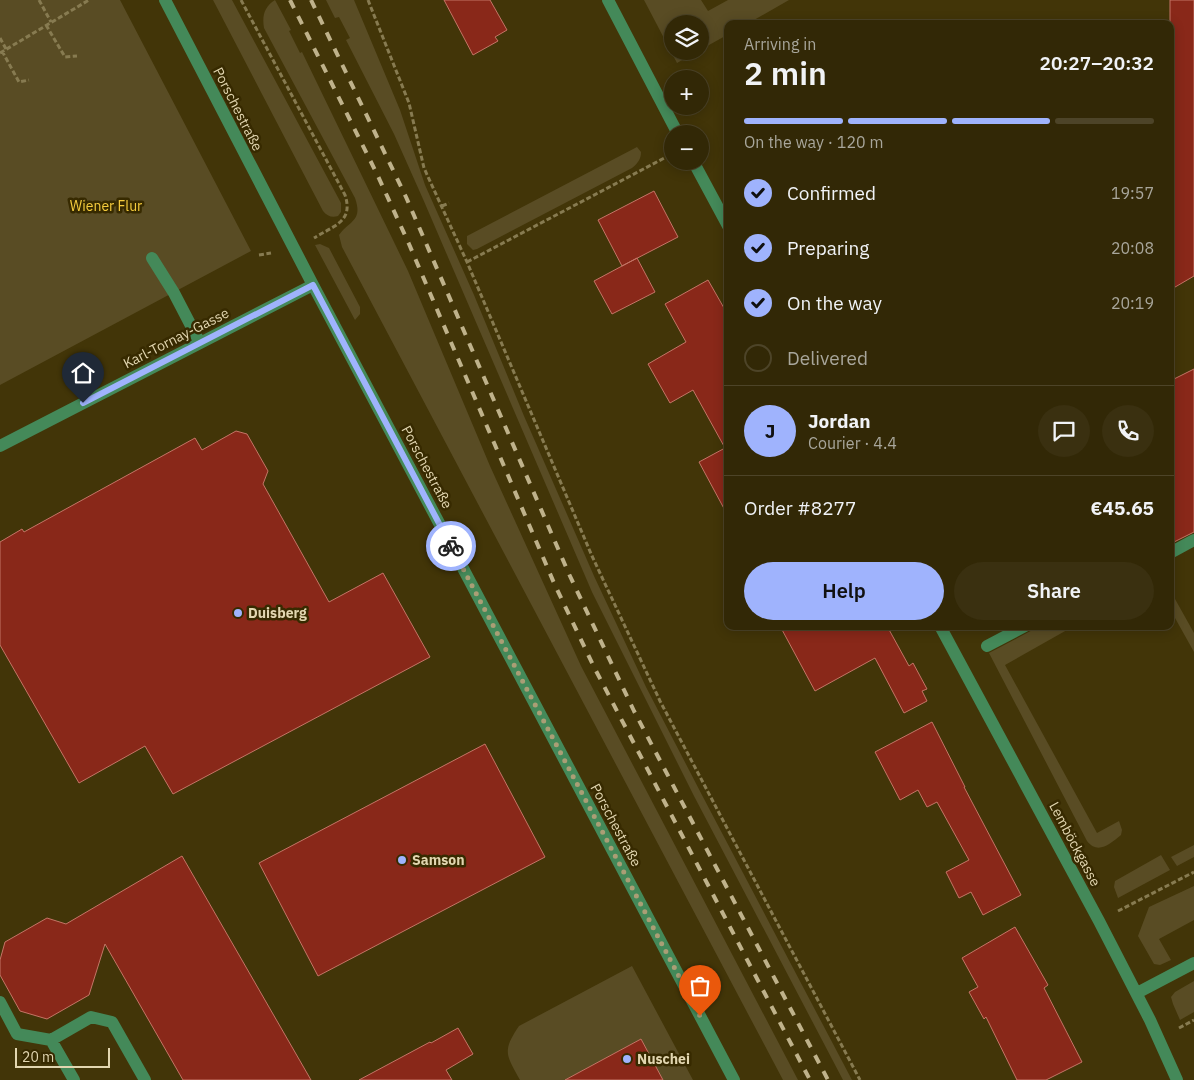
<!DOCTYPE html>
<html lang="en">
<head>
<meta charset="utf-8">
<style>
  :root { --surface:#322806; --page:#3a3010; --text:#f1f3f6; --muted:#a8a69b; --line:#4d4428; --accent:#9fb3fd }
  body { margin:0; font-family:"IBM Plex Sans",sans-serif; background:var(--page); color:var(--text); height:100vh; display:flex; flex-direction:column; font-size:19px; white-space:nowrap }
  * { box-sizing:border-box; margin:0 }
  p { font-size:16px; color:var(--muted) }
  .icon { flex:none; width:28px; height:28px; fill:none; stroke:currentColor; stroke-width:2; stroke-linecap:round; stroke-linejoin:round }
  .map { position:relative; flex:1; overflow:hidden }
  .panel { position:absolute; left:724px; top:20px; width:450px; height:610px; display:flex; flex-direction:column; background:var(--surface); border-radius:10px; box-shadow:0 2px 12px #0003,0 0 0 1px var(--line) }
  .panel>* { flex:none }
  .controls { position:absolute; left:664px; top:15px; display:grid; gap:10px }
  .controls a { display:grid; place-items:center; width:45px; height:45px; border-radius:50%; background:var(--surface); box-shadow:0 2px 12px #0003,0 0 0 1px var(--line); font-size:25px }
  .scale { position:absolute; left:15px; bottom:12px; width:95px; box-sizing:border-box; padding-left:5px; border:2px solid #e2d6b0; border-top:0; font-size:14px; line-height:18px; white-space:nowrap; color:#e2d6b0; -webkit-text-stroke:4px #372a00; paint-order:stroke }
  .pin { position:absolute; display:grid; place-items:center; width:42px; height:42px; color:#fff; margin:-51px -21px; border-radius:50% 50% 50% 0; rotate:-45deg; box-shadow:0 0 5px #0007 }
  .pin .icon { rotate:45deg }
  .courier { position:absolute; display:grid; place-items:center; width:50px; height:50px; margin:-25px; border:4px solid #9fb3fd; border-radius:50%; background:#fff; color:#222; box-shadow:0 1px 6px #0007 }
  .summary em { font-style:normal; font-weight:600 }
  .summary div { display:flex; flex-direction:column-reverse }
  .summary { display:flex; align-items:center; justify-content:space-between; height:85px; padding:0 20px }
  h1 { font-size:32px; font-weight:600; line-height:38px }
  .bar { display:grid; grid-template-columns:repeat(4,1fr); gap:8px 5px; align-content:center; height:60px; padding:0 20px }
  .bar i { height:6px; border-radius:4px; background:var(--line) }
  .bar .active { background:var(--accent) }
  .bar p { grid-column:span 4 }
  .line { display:flex; align-items:center; gap:12px; padding:0 20px; border-top:1px solid var(--line) }
  .line div { flex:1 }
  .round { display:grid; place-items:center; flex:none; width:52px; height:52px; border-radius:26px; background:var(--page) }
  ol { padding:0 20px; list-style:none }
  li { display:flex; align-items:center; gap:15px; height:55px }
  li p { margin-inline-start:auto }
  li .icon { padding:5px; border-radius:50%; background:var(--accent); color:#111; stroke-width:4 }
  li:last-child { color:var(--muted) }
  li i { width:28px; height:28px; border:2px solid var(--line); border-radius:50% }
  .action { display:flex; gap:10px; margin-top:auto; padding:10px 20px }
  .action a { flex:1; height:58px; border-radius:30px; background:var(--accent); color:#111; font-size:20px; font-weight:600; line-height:58px; text-align:center }
  .action a+a { background:var(--page); color:var(--text) }
  .map>svg:first-child { display:block }
</style>
</head>
<body>
<div class="map">
<svg width="1194" height="1080" viewBox="0 0 1194 1080">
  <rect width="100%" height="100%" fill="#423508"/>
  <path fill="#594c24" d="M0,0H120L251,251L0,385Z
    M213,0H232L341,203V212L338,216C332,218 327,216 323,211Z
    M275,0L291,30L289,31L300,53L302,52L408,271L490,466L581,666L798,1080H783L342,247L339,235C350,220 363,221 355,198L264,28C262,16 264,7 275,0Z
    M326,0H354L400,110L425,185L474,295L524,416L594,576L646,687L703,797L852,1080H843L694,796L592,592L423,199L394,134L346,40L350,38L339,17L335,18Z
    M644,0H701L708,11L728,0H789L747,24H728L727,35L700,50V24H672V51H698L677,63Z
    M637,147L641,152C641,159 638,163 632,168L477,249L473,250L467,244V236Z
    M320,244L329,248L360,307V314L355,320L315,245Z
    M1170,590L1194,633V652L1170,609Z
    M1040,626H1074L1005,665L1097,833L1119,821L1122,830L1121,835C1110,844 1098,855 1087,841L989,653Z
    M1194,845V857L1177,866L1171,857Z
    M1161,855L1170,870L1118,898L1114,887L1115,881Z
    M1194,886V920L1159,939L1171,960L1160,965L1154,964L1138,936L1149,907Z
    M632,966L693,1080H663L641,1039L565,1080H520C506,1055 502,1051 519,1026Z
    M1194,981V1012L1180,1020L1173,1004L1171,997L1175,992Z"/>
  <path fill="#892819" stroke="#c47566" d="M444,0H490L507,30L495,37L498,41L473,55Z
    M1170,0H1194V276L1170,290Z
    M654,191L678,237L622,266L598,220Z
    M637,258L655,292L612,314L594,281Z
    M708,280L728,315V516L699,462L725,448L693,390L670,403L648,364L686,342L665,304Z
    M1194,369V532L1170,544V381Z
    M236,431L247,434L268,471L263,484L329,602L383,573L430,657L173,794L145,746L79,783L0,645V542L22,529L24,532L195,438L202,450Z
    M780,626H887L909,666L913,663L927,689L922,691L927,701L904,713L875,658L815,691Z
    M932,722L965,787H964L1021,895L983,915L971,892L959,898L946,872L969,860L937,802L927,807L918,790L900,800L875,752Z
    M485,744L545,857L318,976L259,863Z
    M182,856L311,1080H183L105,944L89,995L47,1019L20,1011L0,975V960L5,942L47,918L66,924Z
    M1015,927L1048,985L1044,988L1082,1062L1046,1080H1017L986,1017L984,1019L969,992L978,987L962,958Z
    M458,1028L473,1054L446,1070L452,1080H359L430,1042L431,1043Z
    M641,1039L663,1080H565Z"/>
  <g fill="none" stroke-linecap="round" stroke-linejoin="round">
    <path stroke="#877b51" stroke-width="3" stroke-dasharray="5 2.5" stroke-linecap="butt" d="M39,0L51,22
      M241,0L345,195C354,222 333,226 314,238
      M368,0L409,103L424,168L467,262L592,556L660,701L860,1080
      M46,25L65,57L77,56
      M0,38L6,49
      M2,51L19,82L29,80
      M0,53L89,0
      M442,206L449,203
      M259,255L271,253
      M467,262L670,155
      M1118,911L1194,872
      M1179,1028L1194,1020"/>
    <path stroke="#448959" stroke-width="12" d="M165,0L313,285L734,1080
      M608,0L678,134
      M693,161L728,226
      M152,258L174,293L200,343
      M0,446L313,285
      M1170,553L1194,540
      M940,626L1099,921L1150,1020L1177,1080
      M987,646L1025,626
      M1137,993L1194,963
      M0,1002L17,1034L51,1040L91,1017L112,1022L145,1080
      M51,1040L74,1080"/>
    <path stroke="#bfb28b" stroke-width="4" stroke-dasharray="9 9" stroke-linecap="butt" d="M290,0L377,174L409,244L554,583L594,667L810,1080
      M311,0L406,197L569,574L634,711L828,1080"/>
  </g>
  <g fill="none" stroke-linecap="round" stroke-linejoin="round">
    <path stroke="#aa9e75" stroke-width="5" stroke-dasharray="0 9" d="M451,546L700,1016"/>
    <path stroke="#9fb3fd" stroke-width="6" d="M83,403L313,285L451,546"/>
  </g>
  <g fill="#9fb3fd" stroke="#372a00" stroke-width="2">
    <circle cx="238" cy="613" r="5"/>
    <circle cx="402" cy="860" r="5"/>
    <circle cx="627" cy="1059" r="5"/>
  </g>
  <g text-anchor="middle" dominant-baseline="central" stroke-width="5" stroke-linejoin="round" paint-order="stroke">
    <g font-size="14" fill="#e2d6b0" stroke="#372a00">
      <text transform="translate(238 109) rotate(63)">Porschestraße</text>
      <text transform="translate(176 338) rotate(-27)">Karl-Tornay-Gasse</text>
      <text transform="translate(427 467) rotate(62)">Porschestraße</text>
      <text transform="translate(616 825) rotate(62)">Porschestraße</text>
      <text transform="translate(1075 844) rotate(62)">Lemböckgasse</text>
    </g>
    <g font-size="14" fill="#f6cc3d" stroke="#372a00">
      <text x="106" y="206">Wiener Flur</text>
    </g>
    <g font-size="14" font-weight="bold" fill="#e2d6b0" stroke="#372a00" text-anchor="start">
      <text x="248" y="613">Duisberg</text>
      <text x="412" y="860">Samson</text>
      <text x="637" y="1059">Nuschei</text>
    </g>
  </g>
</svg>
<div class="controls">
<a><svg class="icon" aria-label="layers" viewBox="0 0 24 24"><path d="M12 4l9 5-9 5-9-5zM3 14l9 5 9-5"/></svg></a>
<a>+</a>
<a>−</a>
</div>
<div class="scale">20 m</div>
<div class="pin" style="left:700px;top:1016px;background:#ea580c"><svg class="icon" aria-label="bag" viewBox="0 0 24 24"><path d="M5 8h14l-1 12H6zM9 8a3 3 0 0 1 6 0"/></svg></div>
<div class="pin" style="left:83px;top:403px;background:#1f2937"><svg class="icon" aria-label="home" viewBox="0 0 24 24"><path d="M3 11l9-7 9 7M6 9v11h12V9"/></svg></div>
<div class="courier" style="left:451px;top:546px"><svg class="icon" aria-label="bike" viewBox="0 0 24 24"><circle cx="6" cy="16" r="4"/><circle cx="18" cy="16" r="4"/><path d="M6 16l4-8h5l3 8M10 8l3 8H6M13 5h3"/></svg></div>
<section class="panel">
<div class="summary"><div><h1>2 min</h1><p>Arriving in</p></div><em>20:27–20:32</em></div>
<div class="bar"><i class="active"></i><i class="active"></i><i class="active"></i><i></i><p>On the way · 120 m</p></div>
<ol>
<li><svg class="icon" aria-label="check" viewBox="0 0 24 24"><path d="M5 12l5 5 9-10"/></svg>Confirmed<p>19:57</p></li>
<li><svg class="icon" aria-label="check" viewBox="0 0 24 24"><path d="M5 12l5 5 9-10"/></svg>Preparing<p>20:08</p></li>
<li><svg class="icon" aria-label="check" viewBox="0 0 24 24"><path d="M5 12l5 5 9-10"/></svg>On the way<p>20:19</p></li>
<li><i></i>Delivered</li>
</ol>
<div class="line" style="height:90px"><b class="round" style="background:var(--accent);color:#111">J</b><div><b>Jordan</b><p>Courier · 4.4</p></div><a class="round"><svg class="icon" aria-label="chat" viewBox="0 0 24 24"><path d="M4 5h16v11H9l-5 4z"/></svg></a><a class="round"><svg class="icon" aria-label="phone" viewBox="0 0 24 24"><path d="M5 4h4l2 5-3 2q2 4 5 5l2-3 5 2v4C11 20 4 13 5 4z"/></svg></a></div>
<div class="line" style="height:65px"><div>Order #8277</div><b>€45.65</b></div>
<div class="action"><a>Help</a><a>Share</a></div>
</section>
</div>
</body>
</html>
